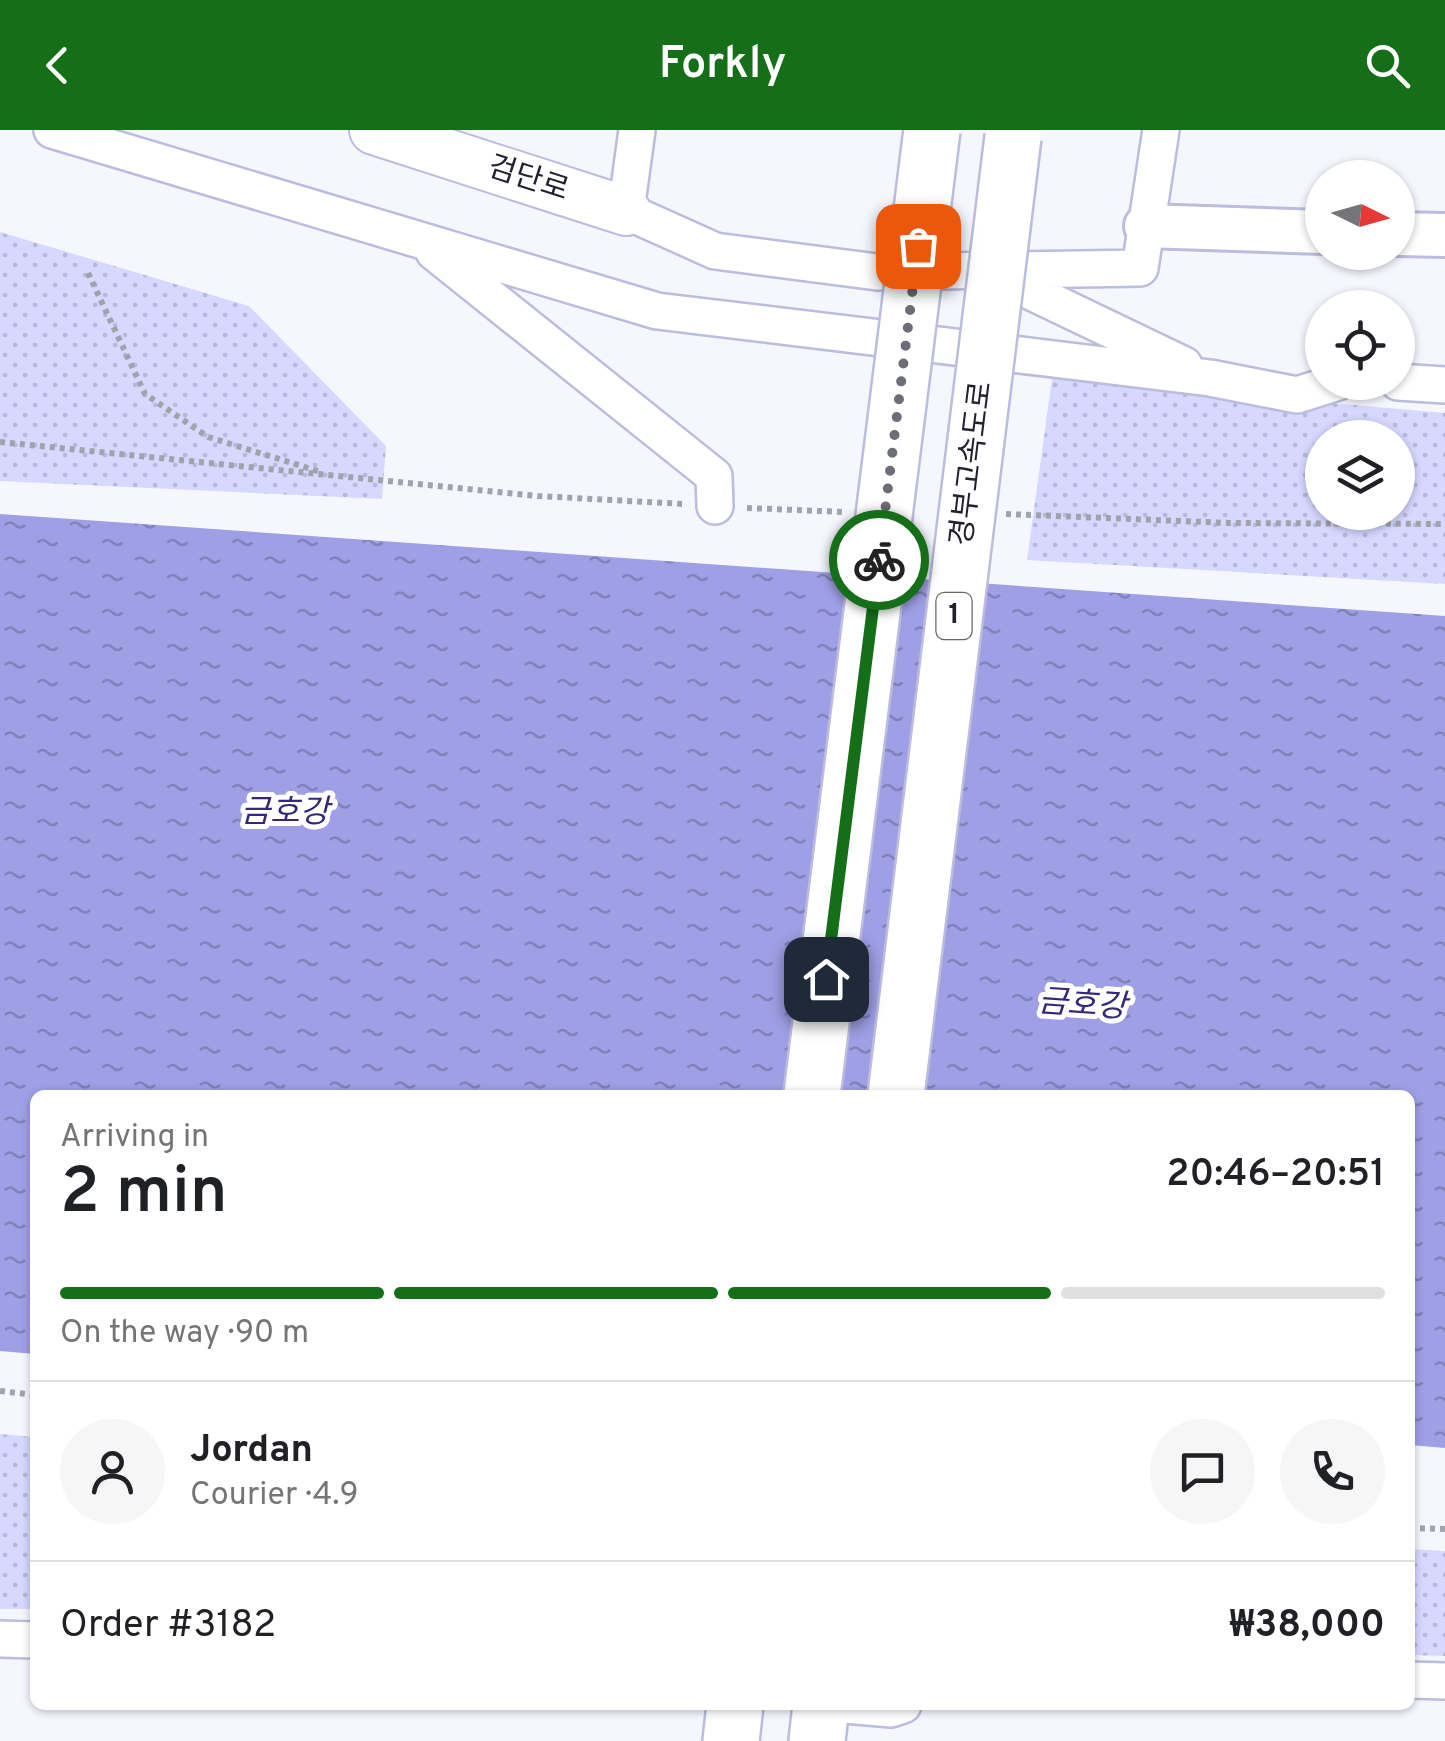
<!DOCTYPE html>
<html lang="en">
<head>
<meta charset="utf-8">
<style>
  :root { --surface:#fff; --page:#f6f6f6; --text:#202124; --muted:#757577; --line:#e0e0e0; --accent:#156e18 }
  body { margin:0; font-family:Overpass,"Noto Sans KR",sans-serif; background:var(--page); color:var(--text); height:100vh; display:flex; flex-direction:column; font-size:38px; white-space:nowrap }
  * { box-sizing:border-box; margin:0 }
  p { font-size:32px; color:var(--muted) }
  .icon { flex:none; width:55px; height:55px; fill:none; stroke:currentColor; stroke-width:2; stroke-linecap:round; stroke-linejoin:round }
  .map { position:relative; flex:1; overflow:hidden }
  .details { position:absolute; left:30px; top:960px; width:1385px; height:620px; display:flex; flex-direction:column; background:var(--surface); border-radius:15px; box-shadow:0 2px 8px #0004 }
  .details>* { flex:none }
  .needle { width:65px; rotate:95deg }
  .controls { position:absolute; left:1305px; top:30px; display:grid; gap:20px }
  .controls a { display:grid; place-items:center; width:110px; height:110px; border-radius:50%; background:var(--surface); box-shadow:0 2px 8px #0004; font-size:50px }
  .pin { position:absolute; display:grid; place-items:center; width:85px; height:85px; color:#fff; margin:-42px; border-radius:20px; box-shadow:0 5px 15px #0006 }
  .courier { position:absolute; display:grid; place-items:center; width:100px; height:100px; margin:-50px; border:8px solid #156e18; border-radius:50%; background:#fff; color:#222; box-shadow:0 2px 12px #0007 }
  .headline em { font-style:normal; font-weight:600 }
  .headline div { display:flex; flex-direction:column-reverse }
  .headline { display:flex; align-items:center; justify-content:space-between; height:170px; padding:0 30px }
  h1 { font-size:65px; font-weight:600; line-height:75px }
  .bar { display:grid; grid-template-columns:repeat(4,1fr); gap:15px 10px; align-content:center; height:120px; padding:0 30px }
  .bar i { height:12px; border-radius:8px; background:var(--line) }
  .bar .current { background:var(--accent) }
  .bar p { grid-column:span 4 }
  .line { display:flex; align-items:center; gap:25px; padding:0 30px; border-top:2px solid var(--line) }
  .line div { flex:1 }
  .round { display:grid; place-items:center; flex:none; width:105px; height:105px; border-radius:52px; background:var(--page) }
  header { display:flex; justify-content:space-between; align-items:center; height:130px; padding:0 30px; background:var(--accent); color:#fff; font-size:45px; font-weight:600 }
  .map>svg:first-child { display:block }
</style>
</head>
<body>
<header><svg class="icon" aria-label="back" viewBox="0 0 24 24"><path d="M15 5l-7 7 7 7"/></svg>Forkly<svg class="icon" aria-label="search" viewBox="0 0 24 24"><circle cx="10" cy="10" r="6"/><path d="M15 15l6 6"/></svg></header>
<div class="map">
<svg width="1445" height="1611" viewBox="0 0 1445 1611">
  <defs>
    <pattern id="park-dots" width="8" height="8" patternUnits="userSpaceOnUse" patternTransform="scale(2.5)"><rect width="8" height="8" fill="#d6d8ff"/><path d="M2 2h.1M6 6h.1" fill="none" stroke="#b7b9db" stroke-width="1.8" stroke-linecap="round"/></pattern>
    <pattern id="water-ripples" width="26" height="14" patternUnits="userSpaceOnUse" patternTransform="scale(2.5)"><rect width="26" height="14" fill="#9f9fe6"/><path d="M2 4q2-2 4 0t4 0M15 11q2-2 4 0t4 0" fill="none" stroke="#8181bb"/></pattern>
  </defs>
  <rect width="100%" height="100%" fill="#f6f7fe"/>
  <path fill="url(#park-dots)" fill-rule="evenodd" d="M0,102L249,176L386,316L382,369L0,351Z
    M1052,249L1445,283V454L1027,430ZM1322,308H1398V382H1322Z
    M0,1304L35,1307V1479H0Z
    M1410,1419L1445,1421V1526L1410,1525Z"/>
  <path fill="url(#water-ripples)" d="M0,384L1445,486V1318L1410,1315V965H35V1224L0,1221Z"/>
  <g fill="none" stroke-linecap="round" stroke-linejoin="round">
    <defs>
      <path id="minor" d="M52,0L657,181L1210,248L1297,265L1338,252
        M637,0L626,81L715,121L877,142L1140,138L1161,0
        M434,122L714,346L715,376
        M992,143L1184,235
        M1398,252L1445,255
        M0,1509L35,1510
        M1410,1550L1445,1551
        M845,1575L891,1579L903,1575"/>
      <path id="tertiary" d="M1146,96L1322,102
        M1398,104L1445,105"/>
      <path id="secondary" d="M374,0L626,81"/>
      <path id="motorway" d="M731,1611L735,1575
        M817,1611L821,1575"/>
    </defs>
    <use href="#minor" stroke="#bbbcde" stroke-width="40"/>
    <use href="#tertiary" stroke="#bbbcde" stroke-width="48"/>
    <use href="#secondary" stroke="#bbbcde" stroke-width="52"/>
    <use href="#motorway" stroke="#bbbcde" stroke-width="60"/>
    <path stroke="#a1a2ab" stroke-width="6" stroke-dasharray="5 5" stroke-linecap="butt" d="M88,143L145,264L208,307L321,342
      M0,312L538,366L684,374
      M747,378L844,382
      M1006,384L1230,393L1445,394
      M0,1261L35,1265
      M1410,1398L1445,1399"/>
    <use href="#minor" stroke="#fff" stroke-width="35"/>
    <use href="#tertiary" stroke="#fff" stroke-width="42"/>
    <use href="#secondary" stroke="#fff" stroke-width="48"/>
    <use href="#motorway" stroke="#fff" stroke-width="55"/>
    <defs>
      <path id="motorway-bridge" d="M812,965L932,0
        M896,965L1013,7"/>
    </defs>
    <use href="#motorway-bridge" stroke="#bbbcde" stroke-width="60" stroke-linecap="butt"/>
    <use href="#motorway-bridge" stroke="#fff" stroke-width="55"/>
  </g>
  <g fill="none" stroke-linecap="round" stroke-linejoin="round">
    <path stroke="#6c6d77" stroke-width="10" stroke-dasharray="0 18" d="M879,430L918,116"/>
    <path stroke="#156e18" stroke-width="12" d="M826,849L879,430"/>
  </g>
  <g text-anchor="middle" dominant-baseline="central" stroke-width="10" stroke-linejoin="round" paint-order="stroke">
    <rect fill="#fff" stroke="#64646d" stroke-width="2.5" x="936.5" y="463" width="35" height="46" rx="8"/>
    <g font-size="28" font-weight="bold" fill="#22222f">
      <text x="954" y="486">1</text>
    </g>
    <g font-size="30" fill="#22222f" stroke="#fff">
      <text transform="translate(528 50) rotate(18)">검단로</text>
      <text transform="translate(973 334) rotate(-83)">경부고속도로</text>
    </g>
    <g font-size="32" font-style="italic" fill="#332779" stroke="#fff">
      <text x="285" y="684">금호강</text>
      <text transform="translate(1082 876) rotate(4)">금호강</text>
    </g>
  </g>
</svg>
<div class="controls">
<a><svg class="needle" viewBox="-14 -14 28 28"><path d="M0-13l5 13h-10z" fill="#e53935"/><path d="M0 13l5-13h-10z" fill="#757577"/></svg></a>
<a><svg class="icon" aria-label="locate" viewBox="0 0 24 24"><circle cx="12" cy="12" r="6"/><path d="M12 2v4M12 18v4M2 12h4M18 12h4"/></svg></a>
<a><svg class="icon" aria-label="layers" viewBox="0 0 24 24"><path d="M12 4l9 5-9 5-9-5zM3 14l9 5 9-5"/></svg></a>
</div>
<div class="pin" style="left:918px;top:116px;background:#ea580c"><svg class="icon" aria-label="bag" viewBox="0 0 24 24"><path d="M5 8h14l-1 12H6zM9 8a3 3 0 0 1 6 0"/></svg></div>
<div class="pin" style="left:826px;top:849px;background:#1f2937"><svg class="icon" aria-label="home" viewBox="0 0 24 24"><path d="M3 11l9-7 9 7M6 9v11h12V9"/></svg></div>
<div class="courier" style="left:879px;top:430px"><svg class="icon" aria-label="bike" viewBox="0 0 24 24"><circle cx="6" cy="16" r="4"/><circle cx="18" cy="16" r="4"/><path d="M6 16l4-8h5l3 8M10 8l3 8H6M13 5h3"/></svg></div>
<section class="details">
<div class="headline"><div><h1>2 min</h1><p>Arriving in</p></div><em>20:46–20:51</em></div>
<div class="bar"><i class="current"></i><i class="current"></i><i class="current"></i><i></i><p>On the way · 90 m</p></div>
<div class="line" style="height:180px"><a class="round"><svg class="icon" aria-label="person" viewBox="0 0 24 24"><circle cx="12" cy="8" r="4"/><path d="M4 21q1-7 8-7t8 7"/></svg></a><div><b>Jordan</b><p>Courier · 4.9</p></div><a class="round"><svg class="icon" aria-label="chat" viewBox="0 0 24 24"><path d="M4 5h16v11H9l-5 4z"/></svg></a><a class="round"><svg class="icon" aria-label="phone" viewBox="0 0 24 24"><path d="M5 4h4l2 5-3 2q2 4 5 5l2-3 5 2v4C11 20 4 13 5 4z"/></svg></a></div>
<div class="line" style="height:130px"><div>Order #3182</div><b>₩38,000</b></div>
</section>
</div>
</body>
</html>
